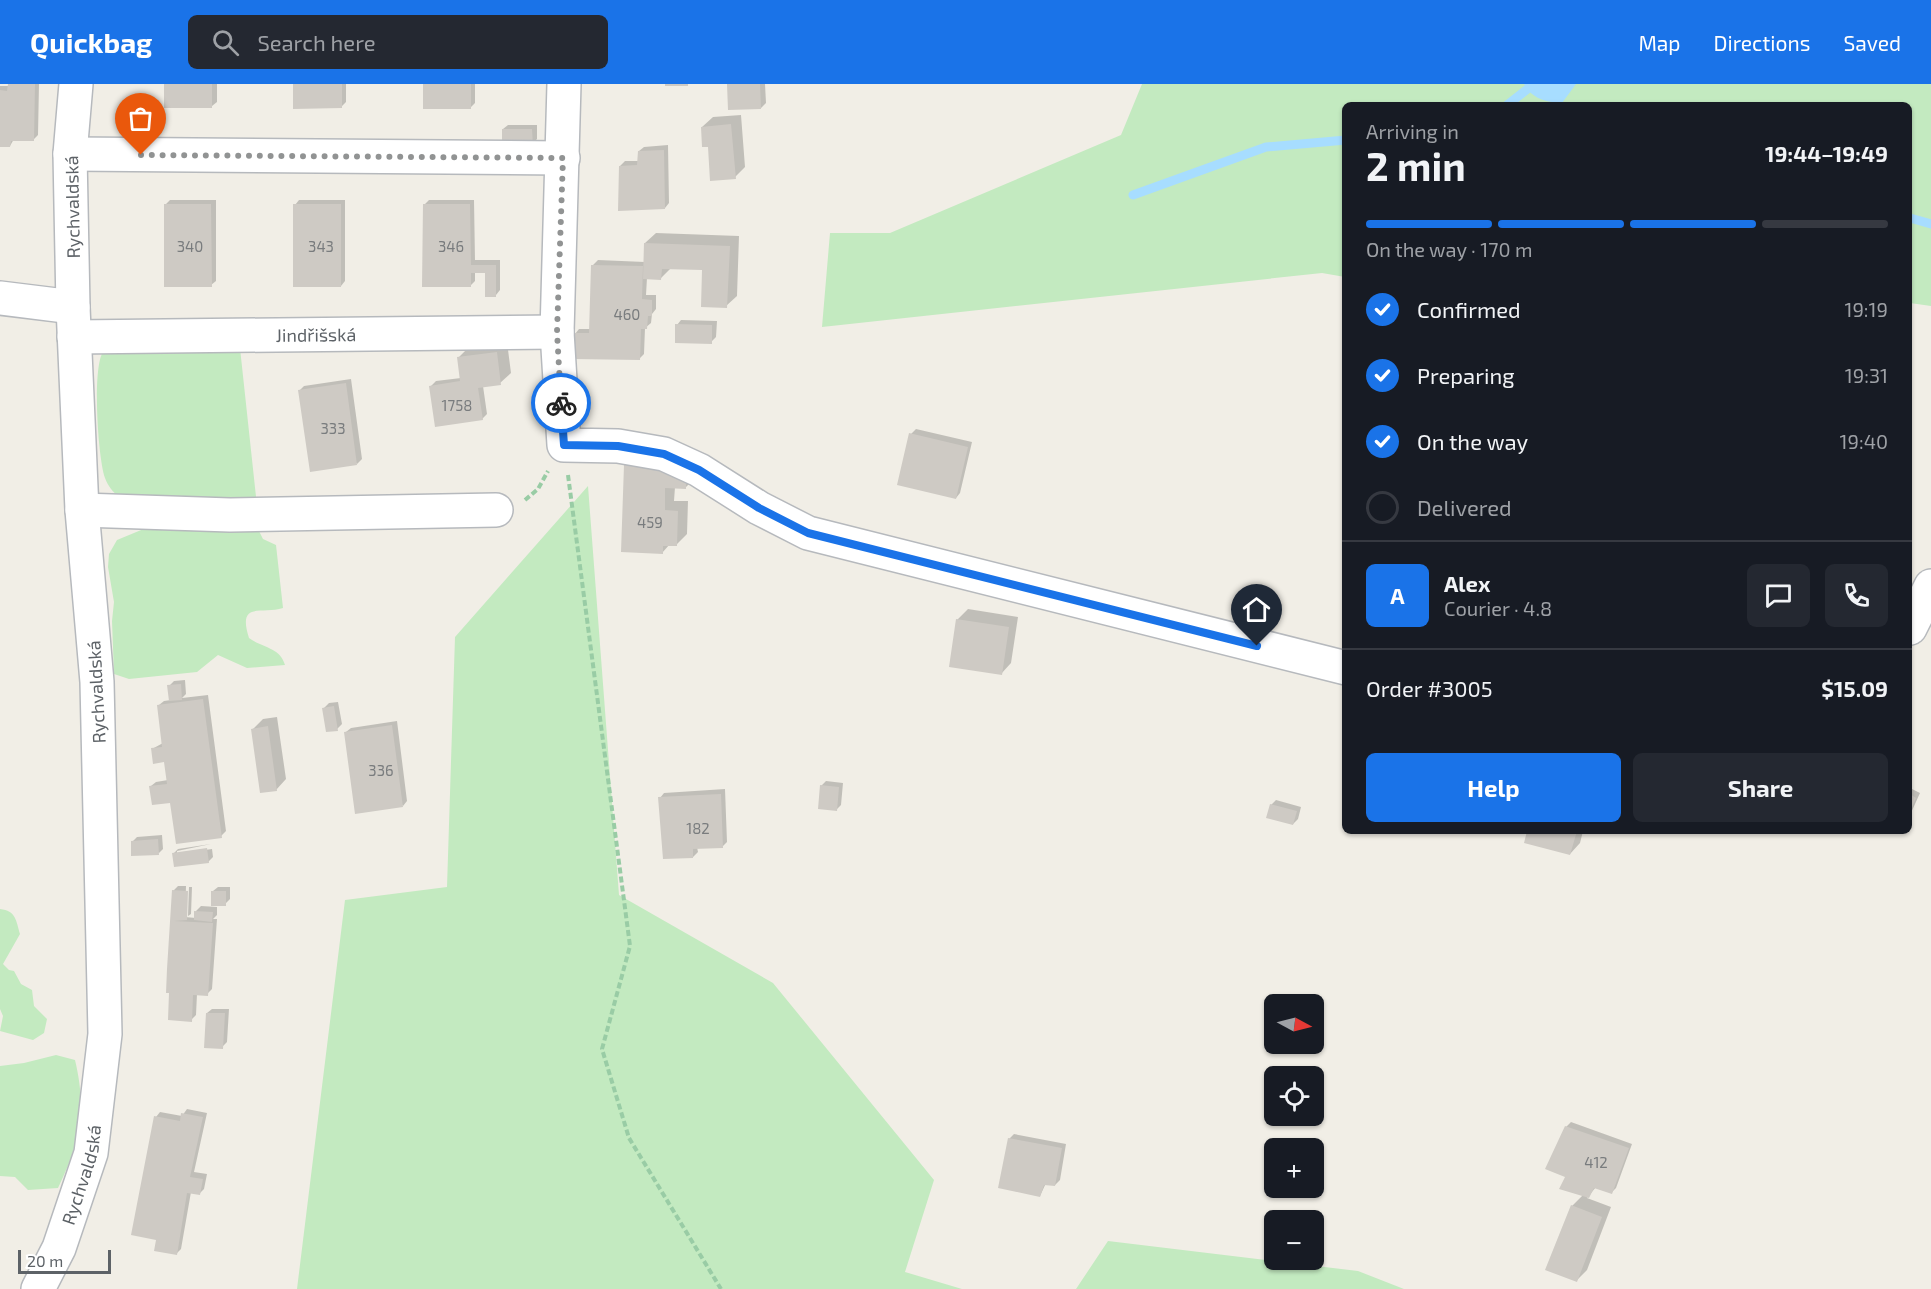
<!DOCTYPE html>
<html lang="en">
<head>
<meta charset="utf-8">
<style>
  :root { --surface:#171b24; --page:#242831; --text:#f1f3f6; --muted:#9ea1a6; --line:#363941; --accent:#1a73e8 }
  body { margin:0; font-family:"Exo 2",sans-serif; background:var(--page); color:var(--text); height:100vh; display:flex; flex-direction:column; font-size:22px; white-space:nowrap }
  * { box-sizing:border-box; margin:0 }
  p { font-size:20px; color:var(--muted) }
  .icon { flex:none; width:33px; height:33px; fill:none; stroke:currentColor; stroke-width:2; stroke-linecap:round; stroke-linejoin:round }
  .map { position:relative; flex:1; overflow:hidden }
  .side { position:absolute; left:1342px; top:18px; width:570px; height:732px; display:flex; flex-direction:column; background:var(--surface); border-radius:9px; box-shadow:0 2px 4px #0004 }
  .side>* { flex:none }
  .needle { width:39px; rotate:97deg }
  .controls { position:absolute; left:1264px; top:910px; display:grid; gap:12px }
  .controls a { display:grid; place-items:center; width:60px; height:60px; border-radius:9px; background:var(--surface); box-shadow:0 2px 4px #0004; font-size:30px }
  .scale { position:absolute; left:18px; bottom:15px; width:93px; box-sizing:border-box; padding-left:6px; border:3px solid #5d6267; border-top:0; font-size:16px; line-height:21px; white-space:nowrap; color:#5d6267; -webkit-text-stroke:4px #fff; paint-order:stroke }
  .pin { position:absolute; display:grid; place-items:center; width:51px; height:51px; color:#fff; margin:-62px -26px; border-radius:50% 50% 50% 0; rotate:-45deg; box-shadow:0 0 6px #0007 }
  .pin .icon { rotate:45deg }
  .courier { position:absolute; display:grid; place-items:center; width:60px; height:60px; margin:-30px; border:4px solid #1a73e8; border-radius:50%; background:#fff; color:#222; box-shadow:0 2px 8px #0007 }
  .head em { font-style:normal; font-weight:700 }
  .head div { display:flex; flex-direction:column-reverse }
  .head { display:flex; align-items:center; justify-content:space-between; height:102px; padding:0 24px }
  h1 { font-size:39px; font-weight:700; line-height:45px }
  .bar { display:grid; grid-template-columns:repeat(4,1fr); gap:9px 6px; align-content:center; height:72px; padding:0 24px }
  .bar i { height:8px; border-radius:4px; background:var(--line) }
  .bar .on { background:var(--accent) }
  .bar p { grid-column:span 4 }
  .line { display:flex; align-items:center; gap:15px; padding:0 24px; border-top:2px solid var(--line) }
  .line div { flex:1 }
  .round { display:grid; place-items:center; flex:none; width:63px; height:63px; border-radius:9px; background:var(--page) }
  ol { padding:0 24px; list-style:none }
  li { display:flex; align-items:center; gap:18px; height:66px }
  li p { margin-inline-start:auto }
  li .icon { padding:6px; border-radius:50%; background:var(--accent); color:#fff; stroke-width:4 }
  li:last-child { color:var(--muted) }
  li i { width:33px; height:33px; border:3px solid var(--line); border-radius:50% }
  .cta { display:flex; gap:12px; margin-top:auto; padding:12px 24px }
  .cta a { flex:1; height:69px; border-radius:9px; background:var(--accent); color:#fff; font-size:24px; font-weight:700; line-height:69px; text-align:center }
  .cta a+a { background:var(--page); color:var(--text) }
  header { display:flex; align-items:center; gap:36px; box-sizing:border-box; height:84px; padding:0 30px; background:var(--accent); color:#fff }
  header strong { font-size:28px }
  nav { display:flex; gap:33px; margin-inline-start:auto; font-size:21px }
  .search { width:420px; height:54px; background:var(--page); display:flex; align-items:center; gap:15px; box-sizing:border-box; padding:0 21px; border-radius:9px; color:var(--muted); font-size:22px }
  .map>svg:first-child { display:block }
</style>
</head>
<body>
<header>
<strong>Quickbag</strong>
<div class="search"><svg class="icon" aria-label="search" viewBox="0 0 24 24"><circle cx="10" cy="10" r="6"/><path d="M15 15l6 6"/></svg>Search here</div>
<nav><a>Map</a><a>Directions</a><a>Saved</a></nav>
</header>
<div class="map">
<svg width="1931" height="1205" viewBox="0 0 1931 1205">
  <rect width="100%" height="100%" fill="#f1eee6"/>
  <path fill="#c3eac0" d="M1142,0H1931V222L1910,219V21H1346L1345,193L1322,189L822,243L830,149H890L1121,51Z
    M240,264L257,422L119,413C113,408 108,402 105,394C98,375 92,284 103,268Z
    M588,402L619,811L773,899L934,1096L905,1188L962,1205H297L345,816L447,803L455,553Z
    M257,443L263,455L276,461L283,524C262,531 237,516 249,554C262,564 280,563 285,581L247,584L218,571L197,588L129,595L114,590L112,537L114,518L108,483L109,470L117,456L146,444Z
    M0,825C16,827 16,836 20,850L3,880L9,886L14,887L21,900L32,906L34,922L47,935L44,949L33,956L0,947L3,932L0,925Z
    M56,971L75,976C87,1026 80,1058 58,1104L28,1106L15,1093L0,1092V982L24,979Z
    M1108,1157L1358,1187L1404,1205H1076Z"/>
  <path fill="#a7ddff" d="M1524,0H1576L1562,19C1546,18 1532,15 1524,0Z"/>
  <path fill="#0003" d="M9,0H39L38,51L33,56L14,55L10,62H0V2H9Z
    M166,0H217V18L212,22Z
    M295,0H346V18L341,23Z
    M424,0H475V19L470,24Z
    M729,0H765L766,19L761,24Z
    M741,31L745,83L735,93L709,61L702,43L713,33Z
    M508,41H537V55L532,60L503,45Z
    M668,61L669,119L665,124L620,82L625,77H639V67L644,63Z
    M170,116H216V197L211,201L165,121Z
    M299,116H345V197L341,202L295,121Z
    M429,116H474L475,176H500V206L496,211L487,188H475V197L470,202L424,121Z
    M656,149L739,152L737,212L726,222L704,185L671,184L661,194H647L646,211H656V225L652,230L651,239L645,244L644,270L639,275L575,250L579,245H591L593,181L598,176L645,178V159Z
    M681,236L717,237L716,253L711,258L677,241Z
    M507,258L511,289L500,299L483,302L487,330L482,335L431,302L436,297L461,294L458,274L468,264Z
    M351,295L362,375L357,380L300,306L304,302Z
    M916,345L972,358L960,409L956,414L911,350Z
    M630,376L690,399L685,404L675,403L674,417H688L687,450L676,461L670,460L662,469L626,381Z
    M968,525L1018,533L1011,579L1001,590L957,536Z
    M185,596L186,610L182,614L208,611L226,747L221,752L151,702L156,698L168,696L166,676L152,665L163,659L159,621L164,617L171,616L169,602L174,597Z
    M338,618L342,640L337,645L324,624L329,619Z
    M277,633L286,695L276,706L253,645L263,635Z
    M397,637L407,717L403,722L346,648L351,644Z
    M826,697L843,699L841,721L836,726L821,702Z
    M1910,704L1920,709L1910,731Z
    M725,705L727,758L723,762L697,763L698,768L693,773L660,714L664,709Z
    M1276,716L1301,723L1298,735L1293,740L1271,721Z
    M1529,747H1583L1580,759L1570,770Z
    M162,751L163,765L159,769L132,758L137,753Z
    M211,760L177,767V770L212,765L213,773L208,778L173,770L178,765Z
    M178,802H186L185,833L196,834V827L201,822L217,823V831L213,835H217L212,905L207,910H197L196,931L191,936L169,935L173,807Z
    M189,803H192L191,830L188,832Z
    M218,803H230V815L225,820L213,807Z
    M212,925H229L227,958L222,963L207,929Z
    M187,1025L207,1029L194,1088L207,1090L204,1105L200,1109L191,1108L181,1165L176,1170L158,1155L156,1033L160,1028L182,1032Z
    M1571,1038L1632,1060L1616,1104L1612,1108L1596,1103L1587,1114L1611,1123L1587,1186L1577,1196L1572,1122L1583,1111L1567,1092L1566,1043Z
    M1014,1050L1066,1060L1060,1096L1055,1101L1046,1099L1040,1112L1009,1055Z"/>
  <g fill="none" stroke-linecap="round" stroke-linejoin="round">
    <path stroke="#a7ddff" stroke-width="9" d="M1507,21L1534,0
      M1133,111L1266,63L1346,56
      M1910,134L1931,140"/>
  </g>
  <path fill="#cecac4" d="M8,0H35L34,57H11L10,63H0V6L7,7Z
    M164,0H212V24H164Z
    M293,0H342V24L293,25Z
    M423,0H471V25H423Z
    M665,0H688V2H665Z
    M727,0H760L761,25L728,26Z
    M731,40L736,95L710,97L708,63H702L701,43Z
    M502,45H532L533,62L502,61Z
    M664,66L665,125L618,127L619,82L637,81L638,67Z
    M164,120H211L212,203H164Z
    M293,120H341V203H293Z
    M423,120H470L471,181H496V213H485V189H471V203H422Z
    M644,159L730,162L727,224L701,223L702,186L662,185L661,196L643,195Z
    M591,181L643,182L642,215L652,216V232H648L647,245H641L640,276L573,275V249H589Z
    M675,240L712,241V260L675,259Z
    M497,268L501,301L478,304L483,336L435,343L429,302L460,297L457,273Z
    M346,299L357,381L310,388L298,306Z
    M909,349L968,363L956,415L897,401Z
    M624,381L675,382L686,390V405L665,404V426L678,427L677,462H663V470L621,468Z
    M956,535L1009,543L1002,591L949,583Z
    M181,600L182,616L169,617L167,601Z
    M203,615L222,754L176,760L170,719L152,721L149,702L167,700L164,678L153,680L151,664L162,663L157,621Z
    M334,622L338,647L326,648L322,624Z
    M392,641L403,723L355,730L344,648Z
    M268,642L277,707L260,709L251,645Z
    M820,701L839,703L837,727L818,725Z
    M721,710L723,764L693,765V774L663,775L658,713Z
    M1910,710L1916,714L1910,728Z
    M1270,720L1297,727L1293,741L1266,734Z
    M1527,747H1577L1570,771L1524,759Z
    M158,755L159,771L131,772V757Z
    M207,764L209,779L174,783L172,769Z
    M172,806L188,807L187,836L174,837L213,839L208,912L193,911L192,938L168,936L169,909H166L167,885Z
    M211,807H226V822H211Z
    M194,827L213,828L212,838L194,836Z
    M206,929H225L223,965L204,964Z
    M181,1029L203,1033L190,1093L203,1095L200,1111L187,1109L177,1171L154,1167L156,1156L131,1151L154,1032L180,1037Z
    M1565,1042L1629,1064L1612,1110L1594,1104L1589,1114L1559,1105L1565,1093L1545,1085Z
    M1008,1054L1062,1064L1055,1102L1044,1101L1040,1113L998,1104Z
    M1571,1121L1602,1133L1577,1198L1545,1186Z"/>
  <g fill="none" stroke-linecap="round" stroke-linejoin="round">
    <defs>
      <g id="minor">
        <path d="M564,0L557,248L564,361L618,362L664,370L699,386L759,424L808,449L1346,584"/>
        <path d="M70,70L563,74"/>
        <path d="M0,214L73,223"/>
        <path id="s1" d="M74,253L557,248"/>
        <path d="M82,426L230,431L496,426"/>
        <path d="M1910,544L1931,502"/>
        <path id="s2" d="M38,1205L59,1164L91,1069L105,950L97,598L82,426L73,223L70,70L76,0"/>
      </g>
    </defs>
    <use href="#minor" stroke="#b6b9bd" stroke-width="36"/>
    <path stroke="#99cca5" stroke-width="4" stroke-dasharray="6 3" stroke-linecap="butt" d="M568,391L630,862L602,965L629,1054L721,1205
      M525,416L538,405L548,387"/>
    <use href="#minor" stroke="#fff" stroke-width="33"/>
  </g>
  <g fill="none" stroke-linecap="round" stroke-linejoin="round">
    <path stroke="#919393" stroke-width="6" stroke-dasharray="0 10.8" d="M141,71L563,74L557,248L561,319"/>
    <path stroke="#1a73e8" stroke-width="8" d="M561,319L564,361L618,362L664,370L699,386L759,424L808,449L1257,562"/>
  </g>
  <g text-anchor="middle" dominant-baseline="central" stroke-width="4.5" stroke-linejoin="round" paint-order="stroke">
    <g font-size="15" fill="#797c7e">
      <text x="190" y="162">340</text>
      <text x="321" y="162">343</text>
      <text x="451" y="162">346</text>
      <text x="627" y="230">460</text>
      <text x="457" y="321">1758</text>
      <text x="333" y="344">333</text>
      <text x="650" y="438">459</text>
      <text x="381" y="686">336</text>
      <text x="698" y="744">182</text>
      <text x="1596" y="1078">412</text>
    </g>
    <g font-size="18" fill="#5d6267" stroke="#fff">
      <text transform="translate(72 123) rotate(-91)">Rychvaldská</text>
      <text stroke="none"><textPath href="#s1" startOffset="242">Jindřišská</textPath></text>
      <text transform="translate(96 608) rotate(-93)">Rychvaldská</text>
      <text stroke="none"><textPath href="#s2" startOffset="123">Rychvaldská</textPath></text>
    </g>
  </g>
</svg>
<div class="controls">
<a><svg class="needle" viewBox="-14 -14 28 28"><path d="M0-13l5 13h-10z" fill="#e53935"/><path d="M0 13l5-13h-10z" fill="#9ea1a6"/></svg></a>
<a><svg class="icon" aria-label="locate" viewBox="0 0 24 24"><circle cx="12" cy="12" r="6"/><path d="M12 2v4M12 18v4M2 12h4M18 12h4"/></svg></a>
<a>+</a>
<a>−</a>
</div>
<div class="scale">20 m</div>
<div class="pin" style="left:141px;top:71px;background:#ea580c"><svg class="icon" aria-label="bag" viewBox="0 0 24 24"><path d="M5 8h14l-1 12H6zM9 8a3 3 0 0 1 6 0"/></svg></div>
<div class="pin" style="left:1257px;top:562px;background:#1f2937"><svg class="icon" aria-label="home" viewBox="0 0 24 24"><path d="M3 11l9-7 9 7M6 9v11h12V9"/></svg></div>
<div class="courier" style="left:561px;top:319px"><svg class="icon" aria-label="bike" viewBox="0 0 24 24"><circle cx="6" cy="16" r="4"/><circle cx="18" cy="16" r="4"/><path d="M6 16l4-8h5l3 8M10 8l3 8H6M13 5h3"/></svg></div>
<section class="side">
<div class="head"><div><h1>2 min</h1><p>Arriving in</p></div><em>19:44–19:49</em></div>
<div class="bar"><i class="on"></i><i class="on"></i><i class="on"></i><i></i><p>On the way · 170 m</p></div>
<ol>
<li><svg class="icon" aria-label="check" viewBox="0 0 24 24"><path d="M5 12l5 5 9-10"/></svg>Confirmed<p>19:19</p></li>
<li><svg class="icon" aria-label="check" viewBox="0 0 24 24"><path d="M5 12l5 5 9-10"/></svg>Preparing<p>19:31</p></li>
<li><svg class="icon" aria-label="check" viewBox="0 0 24 24"><path d="M5 12l5 5 9-10"/></svg>On the way<p>19:40</p></li>
<li><i></i>Delivered</li>
</ol>
<div class="line" style="height:108px"><b class="round" style="background:var(--accent);color:#fff">A</b><div><b>Alex</b><p>Courier · 4.8</p></div><a class="round"><svg class="icon" aria-label="chat" viewBox="0 0 24 24"><path d="M4 5h16v11H9l-5 4z"/></svg></a><a class="round"><svg class="icon" aria-label="phone" viewBox="0 0 24 24"><path d="M5 4h4l2 5-3 2q2 4 5 5l2-3 5 2v4C11 20 4 13 5 4z"/></svg></a></div>
<div class="line" style="height:78px"><div>Order #3005</div><b>$15.09</b></div>
<div class="cta"><a>Help</a><a>Share</a></div>
</section>
</div>
</body>
</html>
